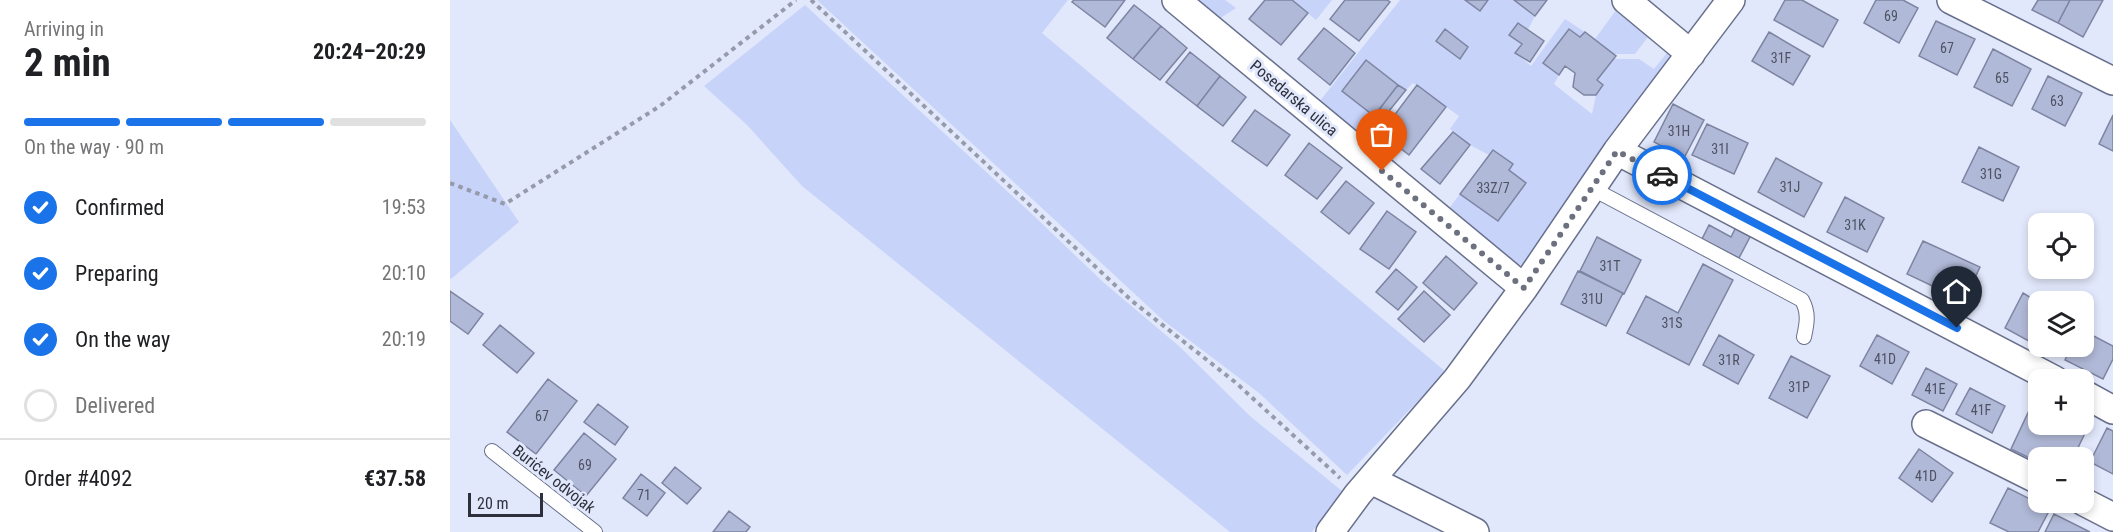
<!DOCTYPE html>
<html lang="en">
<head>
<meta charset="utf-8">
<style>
  :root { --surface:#fff; --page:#f6f6f6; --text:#202124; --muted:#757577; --line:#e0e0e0; --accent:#1a73e8 }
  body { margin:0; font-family:"Roboto Condensed",sans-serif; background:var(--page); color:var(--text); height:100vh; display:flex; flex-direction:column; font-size:22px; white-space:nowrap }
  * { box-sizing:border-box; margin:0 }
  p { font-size:20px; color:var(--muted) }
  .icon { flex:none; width:33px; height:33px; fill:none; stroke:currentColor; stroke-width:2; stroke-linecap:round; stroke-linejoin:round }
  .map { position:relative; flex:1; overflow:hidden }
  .panel { display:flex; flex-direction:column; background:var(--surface); width:450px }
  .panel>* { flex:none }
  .tools { position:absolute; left:1578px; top:213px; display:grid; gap:12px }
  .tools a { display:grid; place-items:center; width:66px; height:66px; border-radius:12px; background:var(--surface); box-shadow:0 3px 9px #0003; font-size:30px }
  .scale { position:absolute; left:18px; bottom:15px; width:75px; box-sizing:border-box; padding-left:6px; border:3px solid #2d303c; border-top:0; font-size:16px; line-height:21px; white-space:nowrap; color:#2d303c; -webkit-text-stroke:4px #e2e8fb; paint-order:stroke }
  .pin { position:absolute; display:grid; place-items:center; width:51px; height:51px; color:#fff; margin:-62px -26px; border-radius:50% 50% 50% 0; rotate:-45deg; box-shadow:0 0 6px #0007 }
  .pin .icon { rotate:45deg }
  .courier { position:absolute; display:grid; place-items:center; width:60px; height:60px; margin:-30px; border:4px solid #1a73e8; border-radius:50%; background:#fff; color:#222; box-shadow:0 2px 8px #0007 }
  .overview em { font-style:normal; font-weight:700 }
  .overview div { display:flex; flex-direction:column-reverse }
  .overview { display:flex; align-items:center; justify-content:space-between; height:102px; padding:0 24px }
  h1 { font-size:39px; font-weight:700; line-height:45px }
  .bar { display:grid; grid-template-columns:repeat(4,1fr); gap:9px 6px; align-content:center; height:72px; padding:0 24px }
  .bar i { height:8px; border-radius:4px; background:var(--line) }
  .bar .on { background:var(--accent) }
  .bar p { grid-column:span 4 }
  .line { display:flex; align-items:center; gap:15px; padding:0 24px; border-top:2px solid var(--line) }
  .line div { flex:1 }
  ol { padding:0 24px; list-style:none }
  li { display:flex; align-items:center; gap:18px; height:66px }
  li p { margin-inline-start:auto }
  li .icon { padding:6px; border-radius:50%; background:var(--accent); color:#fff; stroke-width:4 }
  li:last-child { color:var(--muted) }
  li i { width:33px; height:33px; border:3px solid var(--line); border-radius:50% }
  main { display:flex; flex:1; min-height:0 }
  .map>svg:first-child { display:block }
</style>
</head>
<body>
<main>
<section class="panel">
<div class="overview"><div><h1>2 min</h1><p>Arriving in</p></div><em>20:24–20:29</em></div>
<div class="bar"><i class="on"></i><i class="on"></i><i class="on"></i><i></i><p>On the way · 90 m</p></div>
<ol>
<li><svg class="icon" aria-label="check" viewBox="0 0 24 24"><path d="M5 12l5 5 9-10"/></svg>Confirmed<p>19:53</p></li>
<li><svg class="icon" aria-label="check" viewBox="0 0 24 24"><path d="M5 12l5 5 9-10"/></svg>Preparing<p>20:10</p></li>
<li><svg class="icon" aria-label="check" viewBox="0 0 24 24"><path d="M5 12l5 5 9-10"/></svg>On the way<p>20:19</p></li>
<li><i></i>Delivered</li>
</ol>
<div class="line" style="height:78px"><div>Order #4092</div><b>€37.58</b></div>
</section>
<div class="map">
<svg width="1663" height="532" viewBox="0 0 1663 532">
  <rect width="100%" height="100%" fill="#e2e8fb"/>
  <path fill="#c8d3fa" d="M367,0H618L592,33L996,372L897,475L809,393L714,321Z
    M744,0H775L786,8L769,19Z
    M842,0H882L866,20Z
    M950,0H1015L1030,11L1038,0H1064L1085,16L1066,53L1081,66L1115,19L1135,32L1130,37L1119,29L1093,63L1109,75L1104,84L1142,114L1146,95L1153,86L1147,80L1164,59H1189L1204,69L1220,49V63L1074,265L1062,264L996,212L1010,194L1059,170L1043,150L1039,155L1020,145L1000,129L1009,116L963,83L956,90L916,60L921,114L906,132L869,102Z
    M355,5L583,215L653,282L730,347L800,416L892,491L862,532H780L352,186L297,125L254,86Z
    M1169,6L1201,33L1185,54H1163L1145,39Z
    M0,120L69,222L1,279L0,278Z"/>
  <path fill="#b0b9d7" stroke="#7c84a1" stroke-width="1.5" d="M624,0H675L655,27L622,2Z
    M815,0H842L858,13L831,45L799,19Z
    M895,0H937L940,2L909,41L880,19Z
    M1015,0H1038L1030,11Z
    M1064,0H1097L1085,16Z
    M1335,0H1352L1388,20L1373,47L1324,20Z
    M1426,0H1453L1468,8L1449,43L1414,23Z
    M1588,0H1620L1608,23L1582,10Z
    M1620,0H1653L1633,37L1608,23Z
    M684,5L711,26L683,59L657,38Z
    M1486,21L1525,39L1507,75L1469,56Z
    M1068,23L1094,41L1080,62L1065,53L1072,44L1059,35Z
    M711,26L737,48L710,80L683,59Z
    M874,28L905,53L880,85L848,59Z
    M995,29L1018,47L1010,59L986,41Z
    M1119,29L1130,37L1135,32L1166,56L1147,80L1153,85L1146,95H1134L1123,87L1125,73L1115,66L1109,75L1093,63Z
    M1319,32L1360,56L1343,85L1302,61Z
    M1543,49L1581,69L1562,106L1524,87Z
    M740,52L770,76L747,106L716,82Z
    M916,60L948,85L924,116L892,91Z
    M770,76L796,97L773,126L747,106Z
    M1598,76L1632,93L1615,126L1582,109Z
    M948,85L956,90L935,116L928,111Z
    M967,85L996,107L959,155L931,133Z
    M1223,104L1254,120L1234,158L1204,142Z
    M805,110L840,135L817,166L782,141Z
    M1663,115V151L1649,144Z
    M1257,124L1298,143L1284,174L1242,155Z
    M1003,132L1020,145L990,184L971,169Z
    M859,143L892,168L867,199L835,175Z
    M1529,147L1569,167L1553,201L1512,182Z
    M1043,150L1063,164L1059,170L1076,183L1048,221L1010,194Z
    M1326,158L1372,183L1354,217L1308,192Z
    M896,181L924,203L899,234L871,212Z
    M1395,197L1434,218L1417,252L1377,232Z
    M937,211L966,232L939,269L910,249Z
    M1259,225L1281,237L1286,227L1301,235L1289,258L1252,239Z
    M1147,237L1191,260L1174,294L1130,271Z
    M1473,241L1530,267L1514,301L1457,274Z
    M996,256L1027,283L1004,310L973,283Z
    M1253,264L1283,280L1239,365L1177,333L1196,296L1228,313Z
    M946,269L967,287L948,310L926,292Z
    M1128,271L1173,293L1156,326L1111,304Z
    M0,291L33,314L18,334L0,321Z
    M974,291L1000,315L974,342L948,319Z
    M1573,293L1588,302V346L1555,328Z
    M50,325L84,353L67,373L33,345Z
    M1634,331L1663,346V359L1653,379L1615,360L1622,346H1634Z
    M1269,335L1304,355L1288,384L1253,365Z
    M1427,335L1459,352L1442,384L1410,366Z
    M1341,356L1380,376L1357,418L1319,398Z
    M1476,368L1507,384L1493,411L1462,395Z
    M98,379L127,401L86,454L57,432Z
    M1520,388L1555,406L1542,433L1506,414Z
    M1584,400L1588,402V424H1634L1638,427L1623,458H1588V462L1561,449Z
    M148,404L178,427L165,445L134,422Z
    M1657,428L1663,431V474L1640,462Z
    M134,433L166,459L136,496L104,470Z
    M1469,449L1503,473L1482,502L1449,478Z
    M225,467L251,488L237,504L212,483Z
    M191,474L215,493L197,516L173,498Z
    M1558,488L1600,509L1588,532H1559L1540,523Z
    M279,511L300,527L296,532H263Z
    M1604,514L1640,532H1595Z"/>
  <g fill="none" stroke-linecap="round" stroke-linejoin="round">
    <defs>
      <path id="service" d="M1143,189L1352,300C1359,313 1357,323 1354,337
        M42,451L145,532"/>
      <path id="minor" d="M726,0L1074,288
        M1176,0L1241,54
        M1501,0L1663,81
        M1167,151L1605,380
        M1634,394L1663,410
        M1476,424L1588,480
        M921,480L1025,532
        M1634,502L1663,517
        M880,532L908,494L1007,379L1074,288L1167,151L1281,0"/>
    </defs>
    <use href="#service" stroke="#68708c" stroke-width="16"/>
    <use href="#minor" stroke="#68708c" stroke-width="30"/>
    <path stroke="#969bab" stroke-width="4" stroke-dasharray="4.5 4.5" stroke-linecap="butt" d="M361,0L682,301L785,382L890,478
      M0,183L55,204L210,106L346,0"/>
    <use href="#service" stroke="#fff" stroke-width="14"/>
    <use href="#minor" stroke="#fff" stroke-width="27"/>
  </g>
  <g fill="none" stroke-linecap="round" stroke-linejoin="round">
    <path stroke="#6c707f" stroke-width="6" stroke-dasharray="0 10.8" d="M932,171L1074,288L1167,151L1212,175"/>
    <path stroke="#1a73e8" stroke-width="8" d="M1212,175L1507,328"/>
  </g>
  <g text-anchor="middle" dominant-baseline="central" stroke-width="6" stroke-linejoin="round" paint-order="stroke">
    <g font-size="14" fill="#4e5263">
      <text x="1441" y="16">69</text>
      <text x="1497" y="48">67</text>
      <text x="1331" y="58">31F</text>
      <text x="1552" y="78">65</text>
      <text x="1607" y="101">63</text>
      <text x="1229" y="131">31H</text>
      <text x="1270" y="149">31I</text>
      <text x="1541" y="174">31G</text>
      <text x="1340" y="187">31J</text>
      <text x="1043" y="188">33Z/7</text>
      <text x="1405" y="225">31K</text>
      <text x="1160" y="266">31T</text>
      <text x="1142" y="299">31U</text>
      <text x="1222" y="323">31S</text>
      <text x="1435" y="359">41D</text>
      <text x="1279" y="360">31R</text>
      <text x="1349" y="387">31P</text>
      <text x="1485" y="389">41E</text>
      <text x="1531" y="410">41F</text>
      <text x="92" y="416">67</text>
      <text x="135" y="465">69</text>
      <text x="1476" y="476">41D</text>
      <text x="194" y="495">71</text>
    </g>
    <g font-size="16" fill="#2d303c" stroke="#e2e8fb">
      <text transform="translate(844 98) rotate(40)">Posedarska ulica</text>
      <text transform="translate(104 479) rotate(38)">Burićev odvojak</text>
    </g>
  </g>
</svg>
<div class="tools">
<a><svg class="icon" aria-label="locate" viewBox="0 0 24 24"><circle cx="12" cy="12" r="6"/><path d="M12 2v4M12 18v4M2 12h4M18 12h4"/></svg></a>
<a><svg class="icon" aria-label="layers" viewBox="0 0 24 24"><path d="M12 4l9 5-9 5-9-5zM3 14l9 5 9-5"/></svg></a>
<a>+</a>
<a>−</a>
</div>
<div class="scale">20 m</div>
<div class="pin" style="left:932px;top:171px;background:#ea580c"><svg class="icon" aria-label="bag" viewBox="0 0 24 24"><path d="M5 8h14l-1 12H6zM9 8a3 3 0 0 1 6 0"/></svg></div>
<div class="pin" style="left:1507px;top:328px;background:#1f2937"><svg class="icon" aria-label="home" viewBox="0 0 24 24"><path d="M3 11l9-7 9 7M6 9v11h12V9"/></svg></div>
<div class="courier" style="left:1212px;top:175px"><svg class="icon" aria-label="car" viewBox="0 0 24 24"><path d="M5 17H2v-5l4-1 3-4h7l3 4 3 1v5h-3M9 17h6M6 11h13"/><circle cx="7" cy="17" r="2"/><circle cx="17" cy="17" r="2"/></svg></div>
</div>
</main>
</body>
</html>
